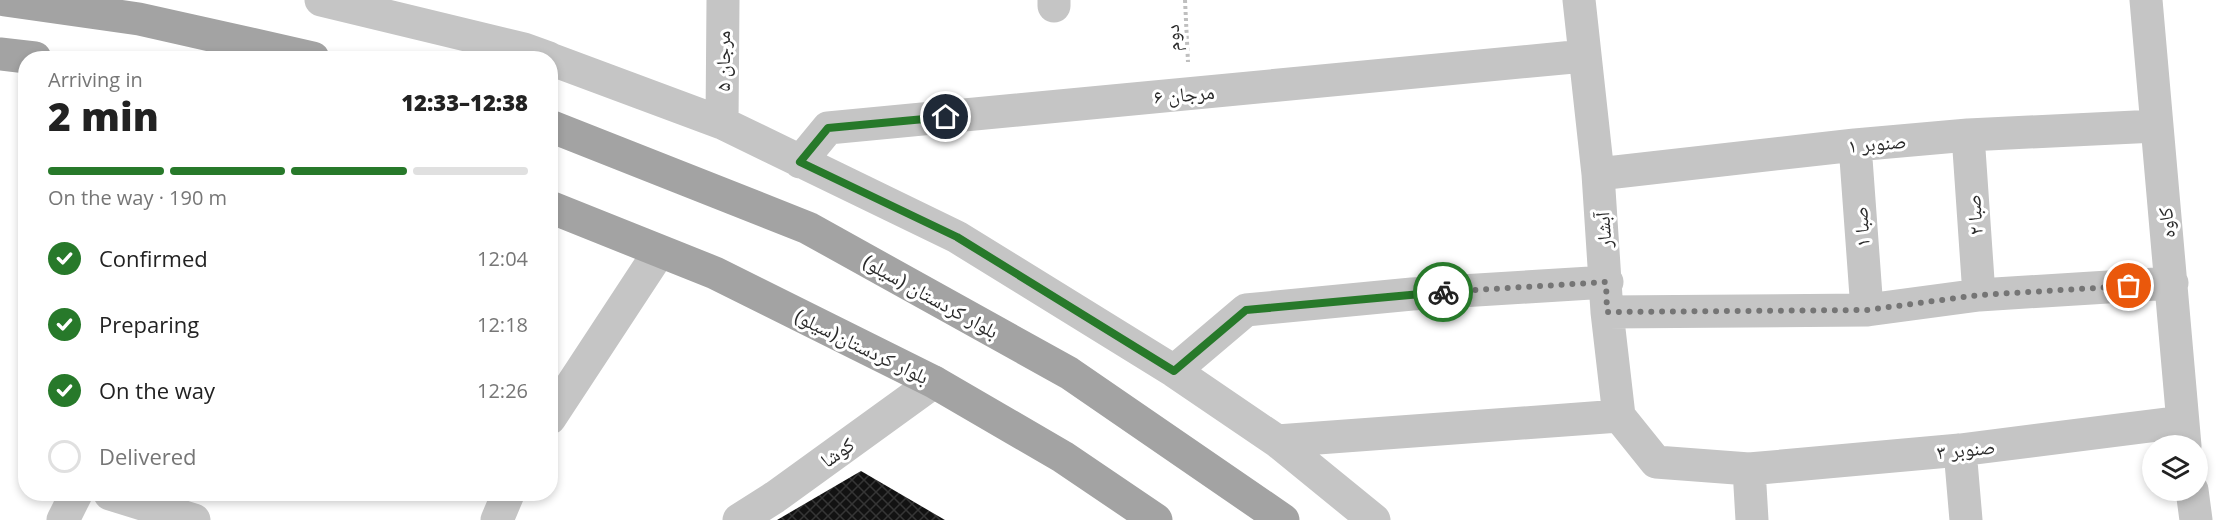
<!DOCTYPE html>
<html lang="en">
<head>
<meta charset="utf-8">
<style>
  :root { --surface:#fff; --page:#f2f2f2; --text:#222; --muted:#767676; --line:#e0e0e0; --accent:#27792a }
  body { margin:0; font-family:"Open Sans","Noto Naskh Arabic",sans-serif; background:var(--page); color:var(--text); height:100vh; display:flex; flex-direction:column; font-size:22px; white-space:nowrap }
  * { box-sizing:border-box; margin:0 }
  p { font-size:20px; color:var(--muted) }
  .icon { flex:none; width:33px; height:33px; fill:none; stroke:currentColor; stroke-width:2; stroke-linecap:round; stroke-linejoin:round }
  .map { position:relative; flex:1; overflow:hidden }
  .sheet { position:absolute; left:18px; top:51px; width:540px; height:450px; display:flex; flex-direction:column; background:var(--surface); border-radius:24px; box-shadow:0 3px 9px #0003 }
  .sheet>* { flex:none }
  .buttons { position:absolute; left:2142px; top:435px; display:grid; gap:12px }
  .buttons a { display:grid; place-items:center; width:66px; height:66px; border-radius:50%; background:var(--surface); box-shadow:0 3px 9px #0003; font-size:30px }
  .pin { position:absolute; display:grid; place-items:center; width:51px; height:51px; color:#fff; margin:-26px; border:3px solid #fff; border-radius:50%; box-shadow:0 2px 6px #0007 }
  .courier { position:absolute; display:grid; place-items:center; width:60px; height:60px; margin:-30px; border:4px solid #27792a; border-radius:50%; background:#fff; color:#222; box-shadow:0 2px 8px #0007 }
  .summary em { font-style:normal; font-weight:800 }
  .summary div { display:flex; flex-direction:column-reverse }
  .summary { display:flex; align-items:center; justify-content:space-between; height:102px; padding:0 30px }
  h1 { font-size:39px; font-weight:800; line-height:45px }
  .bar { display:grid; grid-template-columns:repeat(4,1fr); gap:9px 6px; align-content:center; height:72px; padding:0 30px }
  .bar i { height:8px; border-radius:4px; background:var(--line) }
  .bar .active { background:var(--accent) }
  .bar p { grid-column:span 4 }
  ol { padding:0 30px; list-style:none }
  li { display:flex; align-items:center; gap:18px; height:66px }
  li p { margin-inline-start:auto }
  li .icon { padding:6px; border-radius:50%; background:var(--accent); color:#fff; stroke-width:4 }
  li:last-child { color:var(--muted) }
  li i { width:33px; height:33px; border:3px solid var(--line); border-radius:50% }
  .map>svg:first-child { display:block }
</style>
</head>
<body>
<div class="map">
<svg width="2226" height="520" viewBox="0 0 2226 520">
  <defs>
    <pattern id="building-cross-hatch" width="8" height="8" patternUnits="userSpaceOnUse" patternTransform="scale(1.5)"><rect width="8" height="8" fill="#121212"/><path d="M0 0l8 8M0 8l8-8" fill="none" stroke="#353535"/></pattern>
  </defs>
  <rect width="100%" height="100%" fill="#fff"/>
  <path fill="url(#building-cross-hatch)" d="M861,471L945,520H777Z"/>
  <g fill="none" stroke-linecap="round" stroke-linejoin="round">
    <path stroke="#bfbfbf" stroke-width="4" stroke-dasharray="3 3" stroke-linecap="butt" d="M1185,0L1188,62"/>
    <path stroke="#c5c5c5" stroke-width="33" d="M321,0L524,49L549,58
      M1054,0V6
      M1579,0L1598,174L1607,312L1619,416L1656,462L1749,469L1960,450L2182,422
      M2146,0L2185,446
      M550,59L722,123L957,237L1174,371L1277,441L1374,520
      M722,123L723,0
      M1968,135L1979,295
      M1855,145L1867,310
      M800,162L828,128L1584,56
      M1598,174L1855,145L1968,135L2156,126
      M1607,312L1867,310L1979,295L2172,283
      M1174,371L1246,310L1412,294L1607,282
      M550,418L659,252
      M1277,441L1619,416
      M1960,450L1966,520
      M1749,469L1752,520
      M2192,490L2196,520
      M110,494L194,520
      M63,520L76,494
      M497,520L508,494
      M739,520L775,497L934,382"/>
    <path stroke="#a3a3a3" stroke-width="33" d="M5,0L139,19L313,58
      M0,54L35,58
      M550,126L808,228L1069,373L1283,520
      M550,207L715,273L934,382L1063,457L1156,520"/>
  </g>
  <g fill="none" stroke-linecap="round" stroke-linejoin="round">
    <path stroke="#757575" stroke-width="6" stroke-dasharray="0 10.8" d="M1443,292L1606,282L1607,312L1867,310L1979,295L2129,286"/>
    <path stroke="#27792a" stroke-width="8" d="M946,117L828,128L800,162L957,237L1174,371L1246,310L1443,292"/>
  </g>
  <g text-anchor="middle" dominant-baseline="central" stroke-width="6" stroke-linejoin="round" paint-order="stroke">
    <g font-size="20" fill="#2b2b2b" stroke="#fff">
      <text transform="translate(1172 38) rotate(-93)">دوم</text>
      <text transform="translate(722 61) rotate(-90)">مرجان ۵</text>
      <text transform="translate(1184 94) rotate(-5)">مرجان ۶</text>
      <text transform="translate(1877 143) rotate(-5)">صنوبر ۱</text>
      <text transform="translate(1974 215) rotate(-94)">صبا ۲</text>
      <text transform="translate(2166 223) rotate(-96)">کاوه</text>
      <text transform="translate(1861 227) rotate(-94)">صبا ۱</text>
      <text transform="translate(1603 230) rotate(-94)">آبشار</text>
      <text transform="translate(931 296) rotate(29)">بلوار کردستان (سیلو)</text>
      <text transform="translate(862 346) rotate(26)">بلوار کردستان(سیلو)</text>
      <text transform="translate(1966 449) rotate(-6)">صنوبر ۳</text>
      <text transform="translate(837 452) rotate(-36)">کوشا</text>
    </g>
  </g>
</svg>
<div class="buttons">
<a><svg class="icon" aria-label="layers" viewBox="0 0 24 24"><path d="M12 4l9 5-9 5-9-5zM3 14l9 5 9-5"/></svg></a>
</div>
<div class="pin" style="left:2129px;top:286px;background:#ea580c"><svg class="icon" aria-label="bag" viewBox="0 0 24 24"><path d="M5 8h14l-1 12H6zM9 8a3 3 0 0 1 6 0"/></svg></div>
<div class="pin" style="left:946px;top:117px;background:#1f2937"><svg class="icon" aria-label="home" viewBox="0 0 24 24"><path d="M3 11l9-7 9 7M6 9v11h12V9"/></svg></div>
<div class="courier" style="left:1443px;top:292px"><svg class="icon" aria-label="bike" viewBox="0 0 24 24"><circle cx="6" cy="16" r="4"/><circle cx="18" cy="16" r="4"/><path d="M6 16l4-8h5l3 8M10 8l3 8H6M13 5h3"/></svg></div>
<section class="sheet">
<div class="summary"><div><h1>2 min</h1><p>Arriving in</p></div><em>12:33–12:38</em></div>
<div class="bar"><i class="active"></i><i class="active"></i><i class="active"></i><i></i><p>On the way · 190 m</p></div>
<ol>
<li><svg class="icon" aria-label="check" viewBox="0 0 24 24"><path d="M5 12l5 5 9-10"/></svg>Confirmed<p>12:04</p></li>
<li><svg class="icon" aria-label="check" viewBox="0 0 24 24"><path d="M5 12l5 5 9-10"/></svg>Preparing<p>12:18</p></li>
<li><svg class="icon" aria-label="check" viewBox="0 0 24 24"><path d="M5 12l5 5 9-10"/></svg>On the way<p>12:26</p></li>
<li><i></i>Delivered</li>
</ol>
</section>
</div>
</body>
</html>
